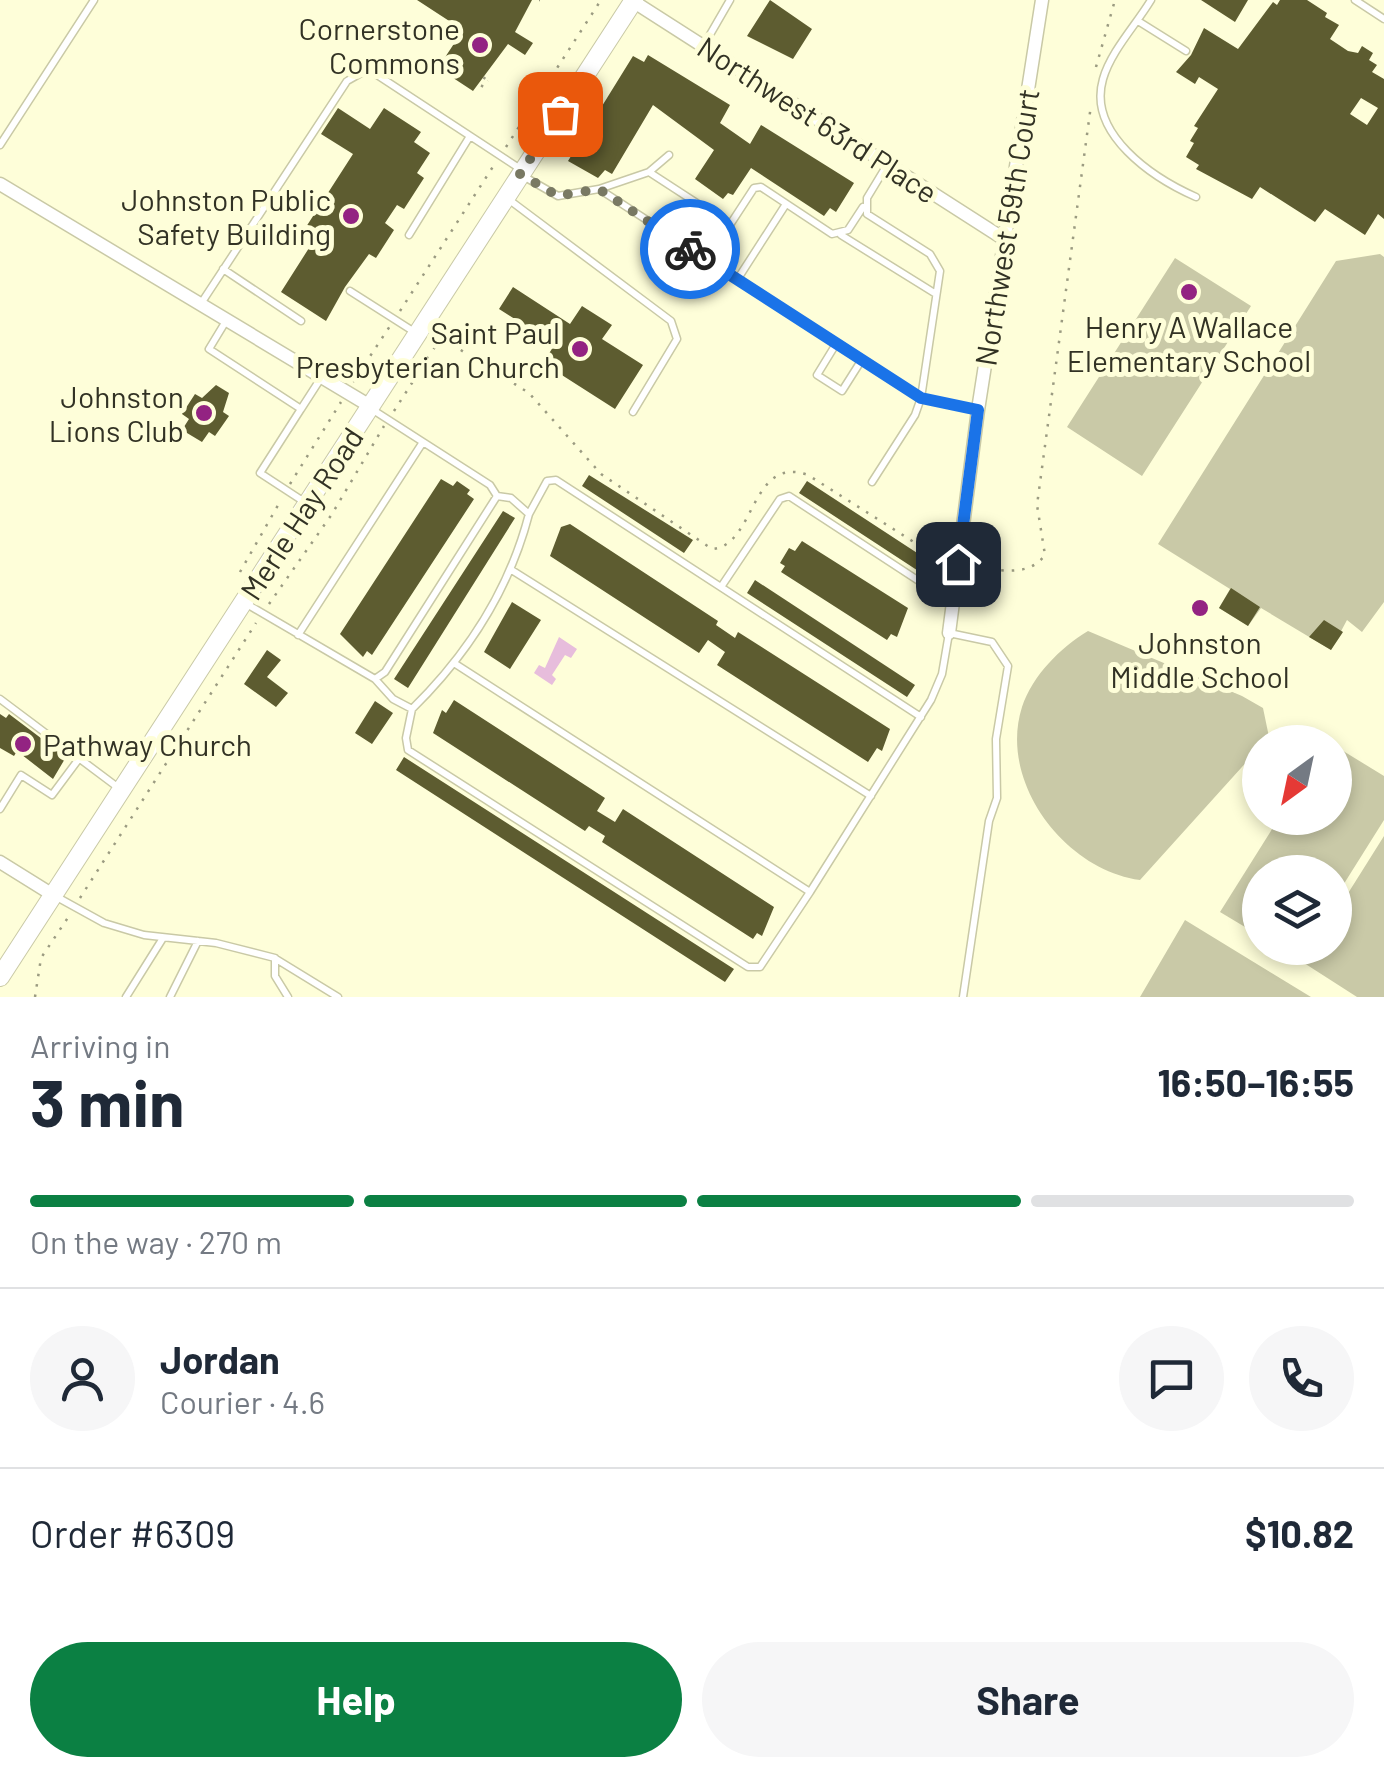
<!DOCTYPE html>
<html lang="en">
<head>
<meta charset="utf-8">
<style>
  :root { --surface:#fff; --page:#f6f6f7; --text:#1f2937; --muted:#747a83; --line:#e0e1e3; --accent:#0b8043 }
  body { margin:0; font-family:Barlow,sans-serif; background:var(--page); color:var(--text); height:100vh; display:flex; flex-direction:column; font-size:38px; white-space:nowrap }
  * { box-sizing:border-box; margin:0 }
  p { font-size:32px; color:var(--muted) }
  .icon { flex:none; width:55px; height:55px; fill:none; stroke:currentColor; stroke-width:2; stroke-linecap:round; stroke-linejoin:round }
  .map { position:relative; height:997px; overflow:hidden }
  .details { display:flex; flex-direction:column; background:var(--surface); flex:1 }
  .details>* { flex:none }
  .needle { width:65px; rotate:213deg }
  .fabs { position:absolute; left:1242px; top:725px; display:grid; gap:20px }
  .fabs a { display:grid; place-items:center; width:110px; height:110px; border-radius:50%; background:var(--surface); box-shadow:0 5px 15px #0003; font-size:50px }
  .pin { position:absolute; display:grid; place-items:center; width:85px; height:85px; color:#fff; margin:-42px; border-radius:20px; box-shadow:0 5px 15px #0006 }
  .courier { position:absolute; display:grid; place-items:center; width:100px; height:100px; margin:-50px; border:8px solid #1a73e8; border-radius:50%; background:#fff; color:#222; box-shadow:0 2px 12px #0007 }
  .summary em { font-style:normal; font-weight:700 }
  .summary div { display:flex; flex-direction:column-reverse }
  .summary { display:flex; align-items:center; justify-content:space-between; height:170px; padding:0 30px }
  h1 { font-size:65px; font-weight:700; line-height:75px }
  .bar { display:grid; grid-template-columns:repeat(4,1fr); gap:15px 10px; align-content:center; height:120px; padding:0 30px }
  .bar i { height:12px; border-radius:8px; background:var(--line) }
  .bar .on { background:var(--accent) }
  .bar p { grid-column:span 4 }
  .line { display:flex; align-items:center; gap:25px; padding:0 30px; border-top:2px solid var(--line) }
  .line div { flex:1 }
  .round { display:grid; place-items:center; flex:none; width:105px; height:105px; border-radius:52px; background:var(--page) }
  .cta { display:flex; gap:20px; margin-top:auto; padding:20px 30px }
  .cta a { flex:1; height:115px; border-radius:60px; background:var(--accent); color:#fff; font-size:40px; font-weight:700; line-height:115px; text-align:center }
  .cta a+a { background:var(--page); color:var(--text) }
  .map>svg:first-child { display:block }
</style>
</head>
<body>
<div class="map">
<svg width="1384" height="997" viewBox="0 0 1384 997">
  <rect width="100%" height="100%" fill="#fefed9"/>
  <path fill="#c9c9a7" d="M1380,254L1384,257V602L1362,632L1347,620L1331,650L1261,608L1248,626L1219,608L1230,589L1158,544L1336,261Z
    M1175,258L1251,306L1142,476L1067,427Z
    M1088,631L1242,696L1263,708L1269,737L1140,880C1065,870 998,782 1022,707C1033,675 1060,648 1088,631Z
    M1335,746L1384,776V820L1335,898V872H1260V936L1220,912L1279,818H1335Z
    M1384,836V997H1357L1304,963L1314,948H1335V914Z
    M1185,920L1311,997H1140Z"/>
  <path fill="#e7bddc" d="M559,637L577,649L571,658L565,655L552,675L556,679L552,685L534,673L539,665L545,668Z"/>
  <path fill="#5d5c30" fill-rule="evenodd" d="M417,0H532L515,32L533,43L525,55L508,44L473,91L438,68L463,30Z
    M770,0L812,29L793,59L747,36Z
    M1201,0H1248L1235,22Z
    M1280,0H1307L1327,13L1325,17L1339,25L1330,39L1348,51L1358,53L1362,46L1373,53L1369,60L1377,65L1372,72L1384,79V219L1378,214L1365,235L1325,209L1315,222L1260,187L1252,199L1196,169L1199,165L1186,157L1194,143L1190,141L1198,128L1194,126L1218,89L1199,77L1195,84L1176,72L1191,55L1204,28L1238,49L1273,2L1277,5ZM1361,98L1378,108L1367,125L1350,114Z
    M648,55L730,105L720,123L750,144L761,125L854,183L836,212L830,208L824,216L751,168L733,195L728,193L723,199L695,179L714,150L653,105L612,174L605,170L598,178L568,161L633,56L644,62Z
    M338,108L370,129L384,108L421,132L414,142L430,153L417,173L424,178L404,209L397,205L385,223L394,230L376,258L369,254L345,287L326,321L281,292L309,248L297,241L353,154L321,134Z
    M513,287L570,324L582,306L612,325L602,339L643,365L615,409L543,363L555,344L499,309Z
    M216,385L229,393L223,412L229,416L215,436L209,432L202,442L182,430L189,419L182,414L195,394L202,398Z
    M589,475L693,540L684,553L582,486Z
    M441,479L453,486L457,481L470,490L467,494L474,499L372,655L367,651L363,657L340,634Z
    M807,481L934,564L926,576L799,493Z
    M503,511L515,518L408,688L394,679Z
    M570,524L718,621L716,625L735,638L738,632L890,729L882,751L877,748L868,762L717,665L725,652L708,640L699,653L550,556L561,527Z
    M802,541L908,608L897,637L891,634L887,640L781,572L785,566L780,563L789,548L795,551Z
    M755,580L915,685L907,697L747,593Z
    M1231,588L1260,607L1248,626L1219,608Z
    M512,602L541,620L510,669L484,652Z
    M1324,620L1343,632L1331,650L1309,637Z
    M267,650L281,660L267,677L288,693L276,707L244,684Z
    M454,700L605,798L597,811L615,822L623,809L774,907L762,936L757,933L753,939L602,842L605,836L589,826L585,831L433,733L442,710L446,713Z
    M375,701L393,713L372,744L355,733Z
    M0,714L6,718L9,714L66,757L53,779L17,751L14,756L0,748Z
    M404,757L734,969L725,982L396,770Z"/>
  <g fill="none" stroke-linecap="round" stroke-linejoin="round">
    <defs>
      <path id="service" d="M1151,0C1136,25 1111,51 1103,79C1087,134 1153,178 1196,197
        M1355,0L1384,19
        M1138,21L1186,51
        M704,45L730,0
        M0,145L94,0
        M649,172L669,155
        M523,176L558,196L599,189L921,398L976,409
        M599,189L649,172L729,224
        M508,199L671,321L677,339L633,412
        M409,235L470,136
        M841,235L936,294
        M707,260L754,188L761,187L832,234L848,230L863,207
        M223,269L301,321
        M737,280L786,204
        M350,291L416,333
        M200,305L347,81L368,69L522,170
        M226,321L209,349L301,409L321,378
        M836,344L817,375L842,391L861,361
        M301,409L260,473L306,503
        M872,482L915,415L921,398L940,271L930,254L867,214V198L887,165
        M529,514L547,481L556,480L921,717
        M510,569L871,796
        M721,587L780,499L789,496L922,583L954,593
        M245,603L375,679L385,672L497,496L490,485L370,408
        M298,635L423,442
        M457,665L810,892L931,700L942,674L949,633L992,642L1008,666L996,739L997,798L989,821L963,997
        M375,679L393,699L412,709C468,654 509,591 529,514L511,498L497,496
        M0,699L120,789
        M412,709L406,738L408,750L748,967H760L810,892
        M0,809L21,775L52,795L81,756
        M55,896L104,923L144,935L216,943L275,958V976L288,997
        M276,959L338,997
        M126,997L163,938
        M170,997L198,941"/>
      <path id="minor" d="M631,0L1004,239
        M0,184L370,406
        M949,633L978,410L1042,0
        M0,862L53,895"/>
      <path id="secondary" d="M0,977L634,0"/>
    </defs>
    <use href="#service" stroke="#c9c9a6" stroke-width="9"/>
    <use href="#minor" stroke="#c9c9a6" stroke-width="15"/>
    <use href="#secondary" stroke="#c9c9a6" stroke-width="20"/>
    <path stroke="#9b9b81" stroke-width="2.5" stroke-dasharray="2.5 8" stroke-linecap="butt" d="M539,0H540
      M1096,67L1115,0
      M485,77L480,85L484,87L488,81
      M506,147L601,0
      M400,311L496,162
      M353,382L390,326
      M394,411L435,347L448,342L529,393L601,474L712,549C756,546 750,454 808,475L947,563
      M290,484L341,402
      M970,566C996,569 1027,579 1045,555L1037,505L1091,105
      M240,572L281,500
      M269,604L332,514L384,426
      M80,898L256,623
      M35,997L41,958L71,913"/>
    <use href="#service" stroke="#fff" stroke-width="6"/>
    <use href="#minor" stroke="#fff" stroke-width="12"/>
    <use href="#secondary" stroke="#fff" stroke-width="18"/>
  </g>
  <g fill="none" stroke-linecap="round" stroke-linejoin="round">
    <path stroke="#797963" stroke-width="10" stroke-dasharray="0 18" d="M560,114L520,174L558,196L599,189L690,249"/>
    <path stroke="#1a73e8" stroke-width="12" d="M690,249L921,398L978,410L958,564"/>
  </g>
  <g fill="#932382" stroke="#fefed9" stroke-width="4">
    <circle cx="480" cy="45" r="10"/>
    <circle cx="351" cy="216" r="10"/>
    <circle cx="1189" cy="292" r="10"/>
    <circle cx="580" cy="349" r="10"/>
    <circle cx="204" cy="413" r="10"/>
    <circle cx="1200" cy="608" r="10"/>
    <circle cx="23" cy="744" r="10"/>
  </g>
  <g text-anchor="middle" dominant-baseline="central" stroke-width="10" stroke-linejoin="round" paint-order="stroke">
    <g font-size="30" fill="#323224" stroke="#fefed9" text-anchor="end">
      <text x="460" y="28">Cornerstone<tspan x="460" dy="34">Commons</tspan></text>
      <text x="331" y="199">Johnston Public<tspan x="331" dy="34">Safety Building</tspan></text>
      <text x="1189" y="326" text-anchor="middle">Henry A Wallace<tspan x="1189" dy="34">Elementary School</tspan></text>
      <text x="560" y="332">Saint Paul<tspan x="560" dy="34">Presbyterian Church</tspan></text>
      <text x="184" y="396">Johnston<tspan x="184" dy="34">Lions Club</tspan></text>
      <text x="1200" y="642" text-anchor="middle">Johnston<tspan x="1200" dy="34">Middle School</tspan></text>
      <text x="43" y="744" text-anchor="start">Pathway Church</text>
    </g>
    <g font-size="30" fill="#323224" stroke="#fefed9">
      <text transform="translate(818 119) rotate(33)">Northwest 63rd Place</text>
      <text transform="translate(1006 227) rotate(-81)">Northwest 59th Court</text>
      <text transform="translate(301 513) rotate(-57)">Merle Hay Road</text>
    </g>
  </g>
</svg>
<div class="fabs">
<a><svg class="needle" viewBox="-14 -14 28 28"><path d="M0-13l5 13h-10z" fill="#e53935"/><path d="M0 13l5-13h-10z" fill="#747a83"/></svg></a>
<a><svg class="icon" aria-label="layers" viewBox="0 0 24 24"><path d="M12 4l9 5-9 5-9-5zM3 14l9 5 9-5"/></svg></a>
</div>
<div class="pin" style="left:560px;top:114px;background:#ea580c"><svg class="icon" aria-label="bag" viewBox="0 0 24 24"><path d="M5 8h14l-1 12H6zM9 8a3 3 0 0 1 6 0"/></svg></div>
<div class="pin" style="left:958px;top:564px;background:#1f2937"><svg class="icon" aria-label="home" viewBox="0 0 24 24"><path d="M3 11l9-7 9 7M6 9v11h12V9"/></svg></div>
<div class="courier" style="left:690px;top:249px"><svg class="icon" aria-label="bike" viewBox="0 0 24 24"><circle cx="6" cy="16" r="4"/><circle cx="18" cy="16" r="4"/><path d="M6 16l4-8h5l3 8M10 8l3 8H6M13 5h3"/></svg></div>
</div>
<section class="details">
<div class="summary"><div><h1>3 min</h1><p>Arriving in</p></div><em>16:50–16:55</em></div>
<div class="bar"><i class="on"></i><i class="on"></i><i class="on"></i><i></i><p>On the way · 270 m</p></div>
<div class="line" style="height:180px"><a class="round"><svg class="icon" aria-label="person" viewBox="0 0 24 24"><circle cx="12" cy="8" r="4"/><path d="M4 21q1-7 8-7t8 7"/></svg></a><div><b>Jordan</b><p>Courier · 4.6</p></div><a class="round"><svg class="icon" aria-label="chat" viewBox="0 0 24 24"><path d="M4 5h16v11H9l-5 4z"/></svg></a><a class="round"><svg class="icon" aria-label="phone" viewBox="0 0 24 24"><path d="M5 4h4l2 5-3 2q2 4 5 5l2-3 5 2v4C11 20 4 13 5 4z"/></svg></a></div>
<div class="line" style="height:130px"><div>Order #6309</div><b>$10.82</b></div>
<div class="cta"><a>Help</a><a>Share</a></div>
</section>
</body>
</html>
